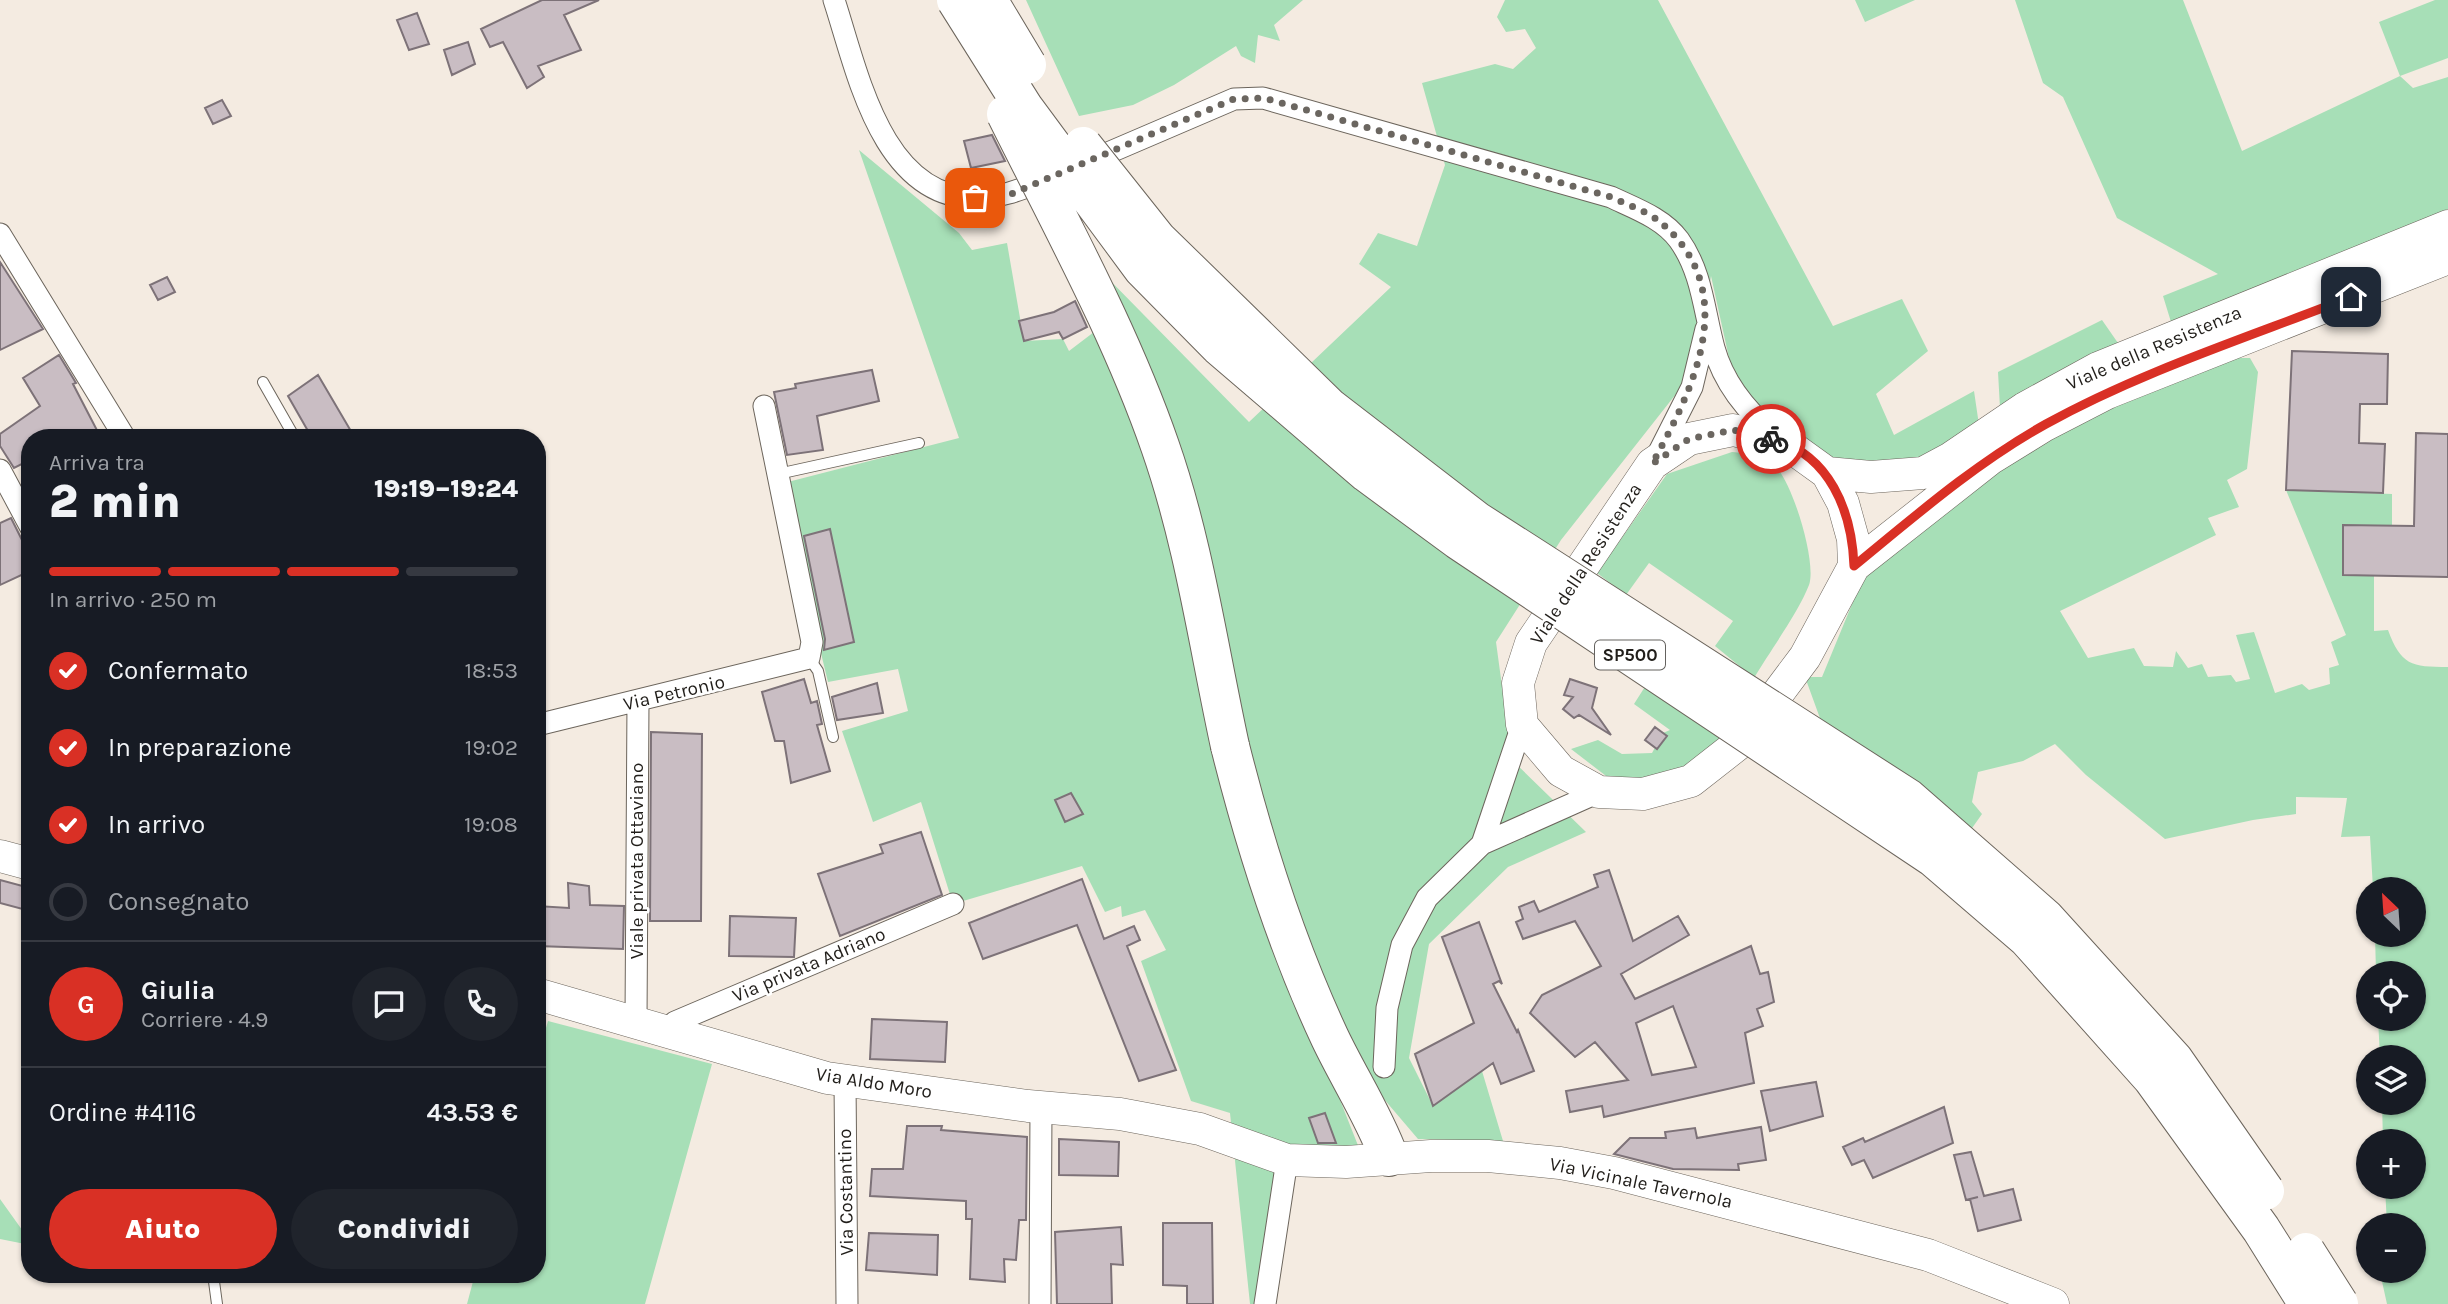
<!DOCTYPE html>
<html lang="it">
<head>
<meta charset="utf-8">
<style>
  :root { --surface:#171b24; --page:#20242c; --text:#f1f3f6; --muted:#9ea1a6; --line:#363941; --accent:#d93025 }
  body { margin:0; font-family:Karla,sans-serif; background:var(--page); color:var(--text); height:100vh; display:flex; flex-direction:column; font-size:26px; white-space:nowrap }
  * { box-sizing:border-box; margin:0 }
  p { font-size:23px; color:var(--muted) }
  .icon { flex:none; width:38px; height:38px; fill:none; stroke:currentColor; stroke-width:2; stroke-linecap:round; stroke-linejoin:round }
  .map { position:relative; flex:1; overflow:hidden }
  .side { position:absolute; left:21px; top:429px; width:525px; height:854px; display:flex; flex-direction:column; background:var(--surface); border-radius:28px; box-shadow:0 2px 5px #0004 }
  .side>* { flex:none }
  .needle { width:46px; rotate:335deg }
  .fabs { position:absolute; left:2356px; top:877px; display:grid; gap:14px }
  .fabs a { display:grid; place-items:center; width:70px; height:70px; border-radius:50%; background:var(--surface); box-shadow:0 2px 5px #0004; font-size:35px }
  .pin { position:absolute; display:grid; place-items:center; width:60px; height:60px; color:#fff; margin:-30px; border-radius:14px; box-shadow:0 4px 10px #0006 }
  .courier { position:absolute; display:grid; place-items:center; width:70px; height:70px; margin:-35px; border:5px solid #d93025; border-radius:50%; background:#fff; color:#222; box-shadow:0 2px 9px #0007 }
  .overview em { font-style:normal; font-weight:800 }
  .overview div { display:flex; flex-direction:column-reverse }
  .overview { display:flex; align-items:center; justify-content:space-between; height:119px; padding:0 28px }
  h1 { font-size:46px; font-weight:800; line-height:52px }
  .bar { display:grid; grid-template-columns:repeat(4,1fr); gap:10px 7px; align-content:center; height:84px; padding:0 28px }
  .bar i { height:9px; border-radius:5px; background:var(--line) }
  .bar .on { background:var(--accent) }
  .bar p { grid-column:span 4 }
  .line { display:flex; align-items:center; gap:18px; padding:0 28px; border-top:2px solid var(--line) }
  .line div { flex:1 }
  .round { display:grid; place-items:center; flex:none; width:74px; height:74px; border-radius:37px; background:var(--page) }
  ol { padding:0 28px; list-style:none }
  li { display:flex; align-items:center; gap:21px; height:77px }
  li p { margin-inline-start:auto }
  li .icon { padding:7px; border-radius:50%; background:var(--accent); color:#fff; stroke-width:4 }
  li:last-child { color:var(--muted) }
  li i { width:38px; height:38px; border:4px solid var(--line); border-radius:50% }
  .cta { display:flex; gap:14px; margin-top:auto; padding:14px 28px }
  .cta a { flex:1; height:80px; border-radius:42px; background:var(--accent); color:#fff; font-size:28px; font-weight:800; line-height:80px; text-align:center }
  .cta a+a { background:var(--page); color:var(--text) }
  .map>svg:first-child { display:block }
</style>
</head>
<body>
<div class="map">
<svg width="2448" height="1304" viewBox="0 0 2448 1304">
  <rect width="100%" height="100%" fill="#f4ebe1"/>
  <path fill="#a7dfb7" d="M1026,0H1303L1274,25L1280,41L1258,35L1255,63L1241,56L1236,46L1174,85L1133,105L1079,116Z
    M1505,0H1658L1833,326L1902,299L1928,351L1876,394L1894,435L1974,391L1979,425L1926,461L1836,463L1755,403L1731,367L1711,276L1698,366L1561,540L1496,642L1512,760L1586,832L1508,867L1429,944L1409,1058L1433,1106L1482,1071L1503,1141L1418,1139L1349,1058L1329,1072L1359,1148L1298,1152L1258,1304H1250L1230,1113L1191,1101L1141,961L1166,950L1145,910L1122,917L1121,906L1105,912L1082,866L953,904L921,802L873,822L842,731L908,711L898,669L828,682L780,484L959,438L859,150L959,233L972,250L1007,243L1024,341L1063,339L1069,351L1094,332L1089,259L1249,422L1391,287L1359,264L1378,233L1417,246L1445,165L1422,83L1495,64L1513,69L1536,48L1525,29L1506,32L1497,17Z
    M1855,0H1915L1865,22Z
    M2015,0H2183L2242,151L2400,76L2379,22L2435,0H2448V58L2400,76L2413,88L2448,77V209L2342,255L2171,322L2163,296L2218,274L2117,218L2063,97L2043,83Z
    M2102,320L2118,343L2000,408L1998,372Z
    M2223,358H2250L2258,372L2247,469L2227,480L2239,507L2208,518L2216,535L2060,611L2088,658L2134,648L2144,666L2173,667L2176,651L2188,668L2202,664L2208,677L2231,675L2236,682L2250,679L2236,635L2254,632L2275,693L2302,684L2309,690L2330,684L2329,668L2339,665L2331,642L2346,635L2286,490L2392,494V526L2343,525V575H2374V631L2388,630C2401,665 2411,667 2448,667V1304H2387L2381,1277L2385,1271L2413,1270V1225H2387L2385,1187L2413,1186V1141H2383L2382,1103L2413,1102V1057H2380L2378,1019L2413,1018V973H2376L2375,935L2413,934V889H2373L2370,836L2341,837L2347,798L2296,797V814L2253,820L2165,839L2086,775L2055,744L2023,761L1978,772L1972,802L1982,814L1970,831L1821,721L1805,677H1822L1864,575L2011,454Z
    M1732,452C1750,454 1763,454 1776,467C1793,484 1817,563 1809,585C1798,613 1770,651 1754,678L1715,646L1733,621L1649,563L1626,595L1597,573L1667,474Z
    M1648,682L1733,735L1701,764L1656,783L1610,779L1571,749L1598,740L1622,754L1652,753L1663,733L1670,730L1634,704Z
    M548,1021L712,1064L645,1304H467L475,1274H537V1059Z
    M0,1199L30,1241V1245L0,1239Z"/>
  <path fill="#c9bdc3" stroke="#7d7278" stroke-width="2" fill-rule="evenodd" d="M542,0H599L564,15L581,50L538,66L544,77L527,88L503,42L490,47L481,29Z
    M417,13L429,44L409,50L397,20Z
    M468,42L475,64L452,75L444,50Z
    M222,100L231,116L213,124L205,108Z
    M992,135L1005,161L971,168L964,141Z
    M0,262L43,329L0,350Z
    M167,277L175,292L158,300L150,285Z
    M1075,301L1087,327L1063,339L1059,332L1024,341L1019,321L1054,312Z
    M2292,351L2388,354L2387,404H2360L2359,443L2385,444L2383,493L2286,490Z
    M59,355L76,383L73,384L101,438H30V460L14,468L0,446V434L40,406L23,378Z
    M872,370L879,401L817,416L823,450L787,455L774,392L796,388L795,384Z
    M318,375L355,438H312L288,396Z
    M2416,433L2448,434V577L2343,575V525L2414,526Z
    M11,518L30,556V571L0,585V523Z
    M830,529L854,642L824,650L825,639L804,536Z
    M804,679L811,703L817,701L822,724L817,725L830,771L791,783L784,741H775L762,692Z
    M1570,679L1597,688L1592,708L1611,735L1579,715L1574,718L1563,709L1573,697L1564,695Z
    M877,683L883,713L837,720L832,697Z
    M1655,727L1667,736L1657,749L1645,740Z
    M651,732L702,734L701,921H650Z
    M1071,793L1083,814L1065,822L1055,800Z
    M921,832L942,895L840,936L818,874L883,853L880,845Z
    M1609,870L1633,941L1678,916L1689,935L1621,974L1635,999L1751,946L1760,974L1768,972L1774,1002L1757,1009L1763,1026L1745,1033L1754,1083L1604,1117L1602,1106L1570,1112L1566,1091L1628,1080L1595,1042L1575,1057L1530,1013L1542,995L1601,966L1575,921L1523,939L1516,922L1523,919L1519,907L1534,901L1539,912L1598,887L1594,875ZM1673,1006L1696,1067L1652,1075L1636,1023Z
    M1082,879L1104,939L1134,926L1140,940L1127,946L1176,1070L1139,1081L1077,925L983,959L969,923Z
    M0,880L30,888V911L0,903Z
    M568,883L589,886L590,905L624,906L623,949L537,946V906L569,908Z
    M730,916L796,918L794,957L729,956Z
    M1479,922L1502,984L1499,981L1493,984L1517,1032L1518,1030L1534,1071L1501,1084L1493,1063L1433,1106L1415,1054L1474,1023L1442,937Z
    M872,1019L947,1022L945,1062L870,1059Z
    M1816,1082L1823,1116L1770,1131L1761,1091Z
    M1944,1107L1953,1143L1873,1178L1864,1160L1852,1165L1843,1147L1863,1138L1865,1142Z
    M1325,1113L1336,1143H1318L1309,1118Z
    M907,1126H942L941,1130L1027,1137L1026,1220H1019L1016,1260L1004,1259L1005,1282L970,1279L972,1219H966V1201L870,1196L872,1169H903Z
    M1761,1127L1766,1160L1738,1164L1739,1170L1673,1169L1614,1154L1630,1138H1666L1665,1132L1695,1128L1697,1138Z
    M1059,1139L1119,1142L1118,1176L1059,1175Z
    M1971,1152L1984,1196L2013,1189L2021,1220L1978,1231L1970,1199L1978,1197L1966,1200L1954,1155Z
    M1163,1223H1212L1213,1304H1187V1286L1163,1285Z
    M1121,1227L1123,1265L1111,1264L1112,1304H1057L1055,1232Z
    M869,1233L938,1235L937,1275L866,1270Z"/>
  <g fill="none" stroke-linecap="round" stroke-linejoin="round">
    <defs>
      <path id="lane" d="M263,382L295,438
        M778,474L919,443
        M809,658L818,671L833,737
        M213,1274L217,1304"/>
      <path id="street" d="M834,0C857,70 881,198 976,198C1002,198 1024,188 1048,179
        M1087,162L1234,99L1263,98L1611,197C1634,208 1663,218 1679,240C1702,272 1704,311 1714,348C1724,384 1750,415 1779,438
        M0,234L125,438
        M1656,458L1692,387L1706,329
        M0,470L30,526
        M537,725L809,658L812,642L764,406
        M1482,844L1522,725
        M636,1021L638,701
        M667,1030L675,1022L953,904
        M1384,1067L1387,1008L1402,945L1427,898L1482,844L1599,792
        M845,1081L847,1304
        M1040,1304L1041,1107
        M1265,1304L1287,1160"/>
      <path id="secondary" d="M1827,473L1871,477L1923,473L1951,458L2025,408L2098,368L2448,226
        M1854,566L1853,539L1843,503L1827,473L1784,442L1733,430L1689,439L1652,464L1531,643L1518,683L1522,725L1561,771L1599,792L1643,794L1691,781L1742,741L1805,657L1854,566L1990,459L2045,425L2107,393L2448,258
        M0,856L30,864
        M537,994L827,1078L1028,1106L1120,1114L1200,1129L1287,1160L1346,1162L1431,1156H1488L1560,1163L1614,1173L1928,1255L2053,1304"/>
      <path id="highway" d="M1230,746C1255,846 1286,944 1330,1038C1349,1078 1374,1116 1389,1157"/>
    </defs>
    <use href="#lane" stroke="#6c655c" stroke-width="12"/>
    <use href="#street" stroke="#6c655c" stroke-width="23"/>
    <use href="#secondary" stroke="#6c655c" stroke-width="33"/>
    <use href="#highway" stroke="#6c655c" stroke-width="40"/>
    <use href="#lane" stroke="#fff" stroke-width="10"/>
    <use href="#street" stroke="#fff" stroke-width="21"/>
    <use href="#secondary" stroke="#fff" stroke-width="32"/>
    <use href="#highway" stroke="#fff" stroke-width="38"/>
    <defs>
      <path id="highway-bridge" d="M956,0L1024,108L1143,269L1219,346L1367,473L1458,540L1934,858L2027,938L2152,1078L2261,1229L2308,1304
        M988,0L1027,65
        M1006,114C1060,223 1120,331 1160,446C1194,543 1208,645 1230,746
        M1083,146L1157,239L1329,407L1477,521L1908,798L2045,918L2174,1060L2265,1191
        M2306,1252L2339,1304"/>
    </defs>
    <use href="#highway-bridge" stroke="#6c655c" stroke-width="40" stroke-linecap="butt"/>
    <use href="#highway-bridge" stroke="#fff" stroke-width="38"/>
  </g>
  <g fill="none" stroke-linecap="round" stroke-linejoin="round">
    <path stroke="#6b6660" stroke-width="7" stroke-dasharray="0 12.6" d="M975,198L1011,194L1234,99L1264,98L1611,197C1626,204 1646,211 1659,221C1743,290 1694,388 1652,464L1689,439L1733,430L1771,439"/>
    <path stroke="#d93025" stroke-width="9" d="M1771,439C1830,453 1852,512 1854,566C1915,516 1976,463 2046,424C2142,371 2249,337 2351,297"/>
  </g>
  <g text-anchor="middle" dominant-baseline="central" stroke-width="5" stroke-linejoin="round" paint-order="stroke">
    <rect fill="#fff" stroke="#64625f" stroke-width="2" x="1595" y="640.5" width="70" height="29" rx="5"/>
    <g font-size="18" font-weight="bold" fill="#211e1a">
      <text x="1630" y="655">SP500</text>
    </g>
    <g font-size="19" fill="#211e1a" stroke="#fff">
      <text transform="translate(2154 348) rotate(-23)">Viale della Resistenza</text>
      <text transform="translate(1586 564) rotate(-57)">Viale della Resistenza</text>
      <text transform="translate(674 693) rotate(-13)">Via Petronio</text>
      <text transform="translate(637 861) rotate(-90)">Viale privata Ottaviano</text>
      <text transform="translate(809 965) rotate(-23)">Via privata Adriano</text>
      <text transform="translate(874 1083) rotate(9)">Via Aldo Moro</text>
      <text transform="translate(1641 1183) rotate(12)">Via Vicinale Tavernola</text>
      <text transform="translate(846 1192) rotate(-91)">Via Costantino</text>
    </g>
  </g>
</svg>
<div class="fabs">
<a><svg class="needle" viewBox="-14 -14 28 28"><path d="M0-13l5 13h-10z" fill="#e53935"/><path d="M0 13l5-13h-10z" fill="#9ea1a6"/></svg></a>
<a><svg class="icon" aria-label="locate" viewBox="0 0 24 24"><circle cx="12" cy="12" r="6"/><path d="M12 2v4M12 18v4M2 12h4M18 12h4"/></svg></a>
<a><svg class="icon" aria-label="layers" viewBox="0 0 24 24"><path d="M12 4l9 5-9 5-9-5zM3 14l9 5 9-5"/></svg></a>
<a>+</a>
<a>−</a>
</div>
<div class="pin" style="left:975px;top:198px;background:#ea580c"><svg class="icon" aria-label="bag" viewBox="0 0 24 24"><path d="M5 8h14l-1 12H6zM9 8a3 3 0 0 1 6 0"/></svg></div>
<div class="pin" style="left:2351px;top:297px;background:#1f2937"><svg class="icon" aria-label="home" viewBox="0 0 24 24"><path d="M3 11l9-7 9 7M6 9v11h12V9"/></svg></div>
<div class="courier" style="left:1771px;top:439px"><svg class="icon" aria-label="bike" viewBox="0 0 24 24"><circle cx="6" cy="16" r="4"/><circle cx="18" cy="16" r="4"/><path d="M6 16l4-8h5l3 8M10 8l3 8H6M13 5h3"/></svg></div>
<section class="side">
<div class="overview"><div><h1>2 min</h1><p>Arriva tra</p></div><em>19:19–19:24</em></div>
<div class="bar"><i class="on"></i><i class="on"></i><i class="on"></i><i></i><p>In arrivo · 250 m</p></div>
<ol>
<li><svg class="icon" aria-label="check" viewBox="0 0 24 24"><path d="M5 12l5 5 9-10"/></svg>Confermato<p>18:53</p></li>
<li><svg class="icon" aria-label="check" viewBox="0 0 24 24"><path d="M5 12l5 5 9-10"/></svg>In preparazione<p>19:02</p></li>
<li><svg class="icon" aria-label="check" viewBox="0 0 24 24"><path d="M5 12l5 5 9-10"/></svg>In arrivo<p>19:08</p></li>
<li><i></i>Consegnato</li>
</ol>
<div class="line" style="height:126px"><b class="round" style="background:var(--accent);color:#fff">G</b><div><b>Giulia</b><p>Corriere · 4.9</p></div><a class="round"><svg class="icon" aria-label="chat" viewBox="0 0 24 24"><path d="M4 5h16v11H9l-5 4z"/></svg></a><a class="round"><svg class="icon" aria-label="phone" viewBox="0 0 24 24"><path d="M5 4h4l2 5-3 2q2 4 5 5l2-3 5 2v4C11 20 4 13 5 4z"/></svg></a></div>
<div class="line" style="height:91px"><div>Ordine #4116</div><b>43.53 €</b></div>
<div class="cta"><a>Aiuto</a><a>Condividi</a></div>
</section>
</div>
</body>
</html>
